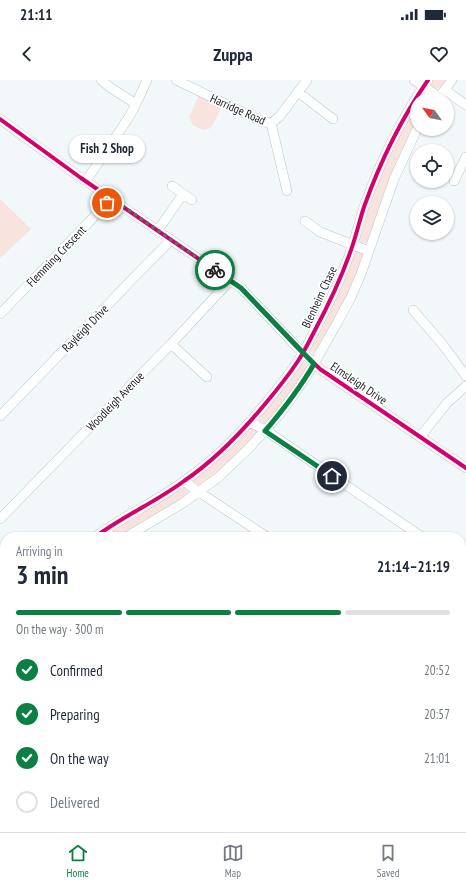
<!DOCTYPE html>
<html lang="en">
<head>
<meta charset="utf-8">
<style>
  :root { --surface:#fff; --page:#f2f2f3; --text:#1f2937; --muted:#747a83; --line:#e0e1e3; --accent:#0b8043 }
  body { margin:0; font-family:"PT Sans Narrow",sans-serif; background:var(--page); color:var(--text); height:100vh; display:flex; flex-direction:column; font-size:15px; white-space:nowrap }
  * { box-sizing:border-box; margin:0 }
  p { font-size:13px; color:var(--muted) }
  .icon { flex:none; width:22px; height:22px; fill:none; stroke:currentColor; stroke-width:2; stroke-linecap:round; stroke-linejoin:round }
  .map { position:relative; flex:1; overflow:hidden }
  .side { position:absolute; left:0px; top:452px; width:466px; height:300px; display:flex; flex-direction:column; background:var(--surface); border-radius:16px 16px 0 0; box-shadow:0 1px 3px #0004 }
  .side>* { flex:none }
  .needle { width:26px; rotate:303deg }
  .controls { position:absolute; left:410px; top:12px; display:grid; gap:8px }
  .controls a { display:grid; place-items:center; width:44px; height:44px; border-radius:50%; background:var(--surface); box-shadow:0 1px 3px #0004; font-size:20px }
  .pin { position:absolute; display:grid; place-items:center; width:34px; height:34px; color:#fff; margin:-17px; border:2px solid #fff; border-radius:50%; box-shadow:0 1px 4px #0007 }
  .courier { position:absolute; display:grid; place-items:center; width:40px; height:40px; margin:-20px; border:3px solid #0b8043; border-radius:50%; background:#fff; color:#222; box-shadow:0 1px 5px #0007 }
  .bubble { position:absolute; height:28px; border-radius:14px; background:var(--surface); box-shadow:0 1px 3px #0004; font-size:13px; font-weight:600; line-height:28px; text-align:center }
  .headline em { font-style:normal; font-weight:600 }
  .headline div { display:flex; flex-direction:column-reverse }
  .headline { display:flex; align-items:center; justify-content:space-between; height:68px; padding:0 16px }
  h1 { font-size:26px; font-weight:600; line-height:30px }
  .bar { display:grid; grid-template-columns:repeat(4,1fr); gap:6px 4px; align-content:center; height:48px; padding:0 16px }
  .bar i { height:5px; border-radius:3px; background:var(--line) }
  .bar .current { background:var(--accent) }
  .bar p { grid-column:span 4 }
  ol { padding:0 16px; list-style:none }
  li { display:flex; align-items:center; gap:12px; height:44px }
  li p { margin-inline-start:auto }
  li .icon { padding:4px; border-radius:50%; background:var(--accent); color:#fff; stroke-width:4 }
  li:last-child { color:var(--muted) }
  li i { width:22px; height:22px; border:2px solid var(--line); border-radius:50% }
  .status { display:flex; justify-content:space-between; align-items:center; height:28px; padding:0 20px; background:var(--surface); direction:ltr }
  .status svg { height:11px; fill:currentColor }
  header { display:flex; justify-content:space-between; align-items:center; height:52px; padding:0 16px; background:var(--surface); font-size:18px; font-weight:600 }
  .tabs { display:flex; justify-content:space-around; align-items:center; height:56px; border-top:1px solid var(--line); background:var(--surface); font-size:11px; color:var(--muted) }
  .tabs a { display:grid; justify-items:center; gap:2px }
  .tabs .current { color:var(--accent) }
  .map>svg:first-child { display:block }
</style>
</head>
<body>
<div class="status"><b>21:11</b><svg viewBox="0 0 49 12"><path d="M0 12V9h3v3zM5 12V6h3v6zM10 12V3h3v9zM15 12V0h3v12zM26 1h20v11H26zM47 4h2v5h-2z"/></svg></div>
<header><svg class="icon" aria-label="back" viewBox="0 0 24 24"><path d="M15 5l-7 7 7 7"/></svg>Zuppa<svg class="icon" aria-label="heart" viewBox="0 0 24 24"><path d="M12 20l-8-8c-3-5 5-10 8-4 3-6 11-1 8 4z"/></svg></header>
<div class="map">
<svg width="466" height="752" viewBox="0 0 466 752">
  <rect width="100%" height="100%" fill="#f2f7fa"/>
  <path fill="#f8e3de" d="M432,0H447L441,8C435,9 428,7 432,0Z
    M199,15L222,26L211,48L203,50L193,45L189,37Z
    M417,22V39L388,104L368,161C365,164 361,165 359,160L371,118L387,79Z
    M0,119L31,149L0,178Z
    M357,170L361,171L363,174L354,201L337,236L321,266L316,271L311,272L309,270L353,173Z
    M304,283H306L309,287L292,313L267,344L263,345L260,343L259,341L261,335L292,296L302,284Z
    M253,347L257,350V353C248,364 238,373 228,382C219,391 210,400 198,406L194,403L193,400L197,396L250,348Z
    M184,406L188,409L189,412L188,415L119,456H116L113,452V449Z
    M466,543V678L465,679L461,676V549Z"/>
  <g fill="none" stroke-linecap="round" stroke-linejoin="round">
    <path stroke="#d1aba1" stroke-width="2" d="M423,752L426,747"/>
    <defs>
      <path id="minor" d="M101,0L111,8L136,24
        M176,0L263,42L271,43L279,37L307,0
        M414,0L439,17
        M445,10L466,25
        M298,12L333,39
        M441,15L452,0
        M0,39L81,98L241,208L296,266L320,289L466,388
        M271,43L287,111
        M86,101L129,37L136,24L147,0
        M454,101L466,77
        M172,106L192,120
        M305,141L320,152L369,171
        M158,150L183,114
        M413,230L443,265L466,296
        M0,234L89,142L111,118
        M171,264L207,297
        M0,336L151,180L166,165L170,159
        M250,342L268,352L422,457
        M420,357L447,323L466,306
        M184,401L199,412L267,457
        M0,439L171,264L225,206L229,200
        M105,449L112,457
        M95,457C123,436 156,422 184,401C215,380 241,353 265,324C276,311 288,296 298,281C304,272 309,262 314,252C329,224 343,195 353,164C357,152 360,139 364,127C380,82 401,39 428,0
        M126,457L183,423L220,396L249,368L279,335L295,313L308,294L336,245L351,217L361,194L394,99L417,49
        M461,484L466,487
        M461,543L466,536
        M0,551L5,544
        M0,575L5,569
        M0,595L5,598
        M461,681L466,684
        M0,699L5,703
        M63,747L70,752
        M237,747L245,752
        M386,747L394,752
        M318,752L321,747"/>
    </defs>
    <use href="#minor" stroke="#c2c6c8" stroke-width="10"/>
    <use href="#minor" stroke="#fdfefe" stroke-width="9"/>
    <defs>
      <path id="cycleway" d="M0,39L81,98L241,208L296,266L320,289L466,388
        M95,457C123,436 156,422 184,401C215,380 241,353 265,324C276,311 288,296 298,281C304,272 309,262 314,252C329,224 343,195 353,164C357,152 360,139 364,127C380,82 401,39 428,0"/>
    </defs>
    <use href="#cycleway" stroke="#fff" stroke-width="6"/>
    <use href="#cycleway" stroke="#d6006c" stroke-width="4"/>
  </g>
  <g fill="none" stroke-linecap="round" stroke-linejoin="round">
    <path stroke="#66696c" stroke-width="4" stroke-dasharray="0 7.2" d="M107,123L111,118L215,190"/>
    <path stroke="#0b8043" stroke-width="5" d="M215,190L241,208L314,284C300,308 283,330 265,351L332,396"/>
  </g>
  <g text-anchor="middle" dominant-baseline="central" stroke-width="3.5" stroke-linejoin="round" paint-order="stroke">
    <g font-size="12" fill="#1a1d1f" stroke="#fff">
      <text transform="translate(238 29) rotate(24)">Harridge Road</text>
      <text transform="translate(56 176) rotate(-46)">Flemming Crescent</text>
      <text transform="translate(319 217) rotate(-65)">Blenheim Chase</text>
      <text transform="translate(85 248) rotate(-46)">Rayleigh Drive</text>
      <text transform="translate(359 303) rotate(34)">Elmsleigh Drive</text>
      <text transform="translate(115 321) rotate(-46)">Woodleigh Avenue</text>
    </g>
  </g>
</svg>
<div class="controls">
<a><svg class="needle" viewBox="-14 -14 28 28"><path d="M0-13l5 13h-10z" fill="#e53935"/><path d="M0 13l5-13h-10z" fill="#747a83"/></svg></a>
<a><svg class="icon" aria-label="locate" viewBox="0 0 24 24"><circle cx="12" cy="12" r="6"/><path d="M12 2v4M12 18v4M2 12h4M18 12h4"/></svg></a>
<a><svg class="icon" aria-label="layers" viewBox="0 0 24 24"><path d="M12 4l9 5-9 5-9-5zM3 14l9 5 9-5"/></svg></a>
</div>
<div class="pin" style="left:107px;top:123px;background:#ea580c"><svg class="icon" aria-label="bag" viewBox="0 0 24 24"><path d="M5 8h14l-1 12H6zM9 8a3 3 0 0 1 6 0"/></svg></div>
<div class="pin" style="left:332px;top:396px;background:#1f2937"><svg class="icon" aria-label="home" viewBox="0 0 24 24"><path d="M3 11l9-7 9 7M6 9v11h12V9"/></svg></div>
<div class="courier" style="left:215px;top:190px"><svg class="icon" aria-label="bike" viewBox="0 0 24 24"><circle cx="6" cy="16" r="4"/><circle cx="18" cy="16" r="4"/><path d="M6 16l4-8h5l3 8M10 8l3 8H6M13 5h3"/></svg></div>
<div class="bubble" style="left:69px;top:55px;width:76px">Fish 2 Shop</div>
<section class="side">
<div class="headline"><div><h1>3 min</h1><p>Arriving in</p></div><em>21:14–21:19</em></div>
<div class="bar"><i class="current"></i><i class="current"></i><i class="current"></i><i></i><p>On the way · 300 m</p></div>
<ol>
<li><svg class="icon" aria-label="check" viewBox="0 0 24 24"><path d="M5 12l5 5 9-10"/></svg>Confirmed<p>20:52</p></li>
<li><svg class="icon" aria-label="check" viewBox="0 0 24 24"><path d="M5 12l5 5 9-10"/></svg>Preparing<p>20:57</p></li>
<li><svg class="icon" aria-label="check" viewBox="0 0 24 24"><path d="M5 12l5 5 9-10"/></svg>On the way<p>21:01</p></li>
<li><i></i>Delivered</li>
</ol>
</section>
</div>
<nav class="tabs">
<a class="current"><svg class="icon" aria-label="home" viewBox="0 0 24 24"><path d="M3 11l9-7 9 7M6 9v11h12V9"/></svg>Home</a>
<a><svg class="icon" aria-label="map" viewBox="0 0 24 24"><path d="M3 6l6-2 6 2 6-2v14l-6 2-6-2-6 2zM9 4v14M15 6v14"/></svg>Map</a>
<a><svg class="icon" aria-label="saved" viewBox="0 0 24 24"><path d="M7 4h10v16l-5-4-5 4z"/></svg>Saved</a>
</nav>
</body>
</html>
